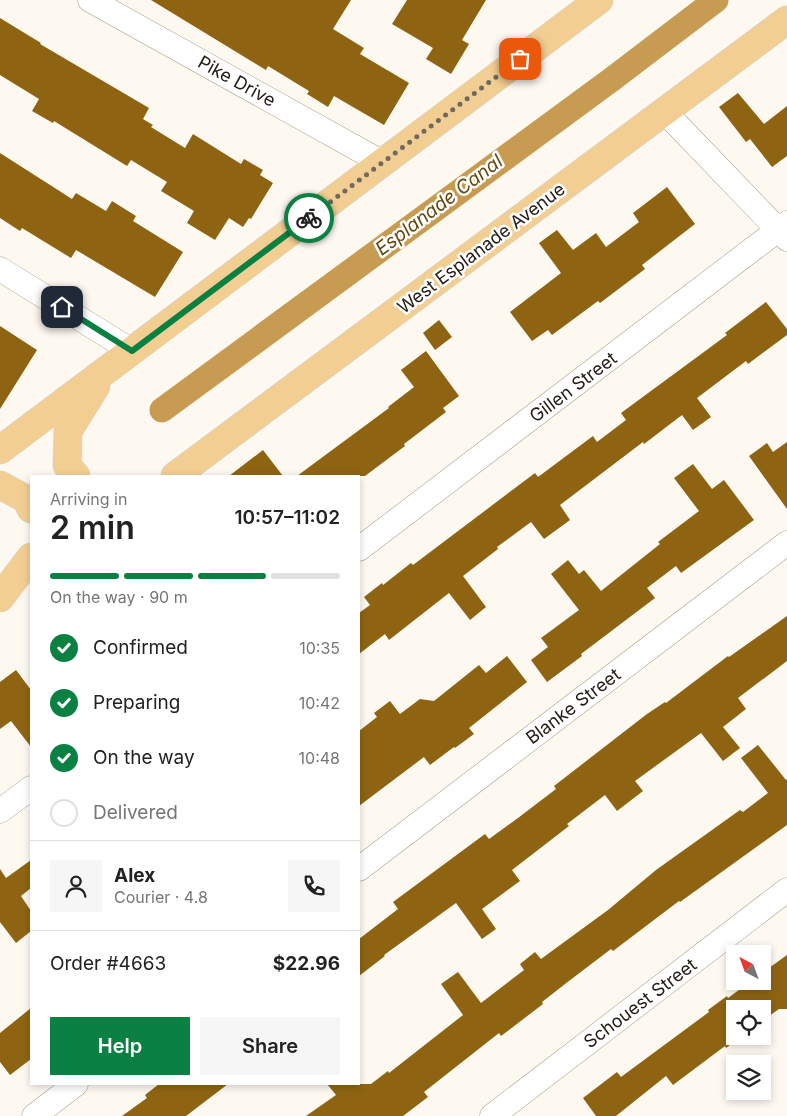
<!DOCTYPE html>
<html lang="en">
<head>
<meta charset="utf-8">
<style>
  :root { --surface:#fff; --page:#f6f6f6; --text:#222; --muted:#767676; --line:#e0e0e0; --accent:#0b8043 }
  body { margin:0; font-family:Inter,sans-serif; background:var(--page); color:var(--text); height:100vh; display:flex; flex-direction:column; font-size:19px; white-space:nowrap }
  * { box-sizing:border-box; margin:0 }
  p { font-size:16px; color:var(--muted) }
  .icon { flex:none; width:28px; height:28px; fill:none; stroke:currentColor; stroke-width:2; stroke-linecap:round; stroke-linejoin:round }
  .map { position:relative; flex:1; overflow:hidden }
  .sheet { position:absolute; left:30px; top:475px; width:330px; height:610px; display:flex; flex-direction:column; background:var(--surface); border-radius:0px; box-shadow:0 2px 8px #0003 }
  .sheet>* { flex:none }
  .needle { width:32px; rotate:319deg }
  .buttons { position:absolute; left:726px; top:945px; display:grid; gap:10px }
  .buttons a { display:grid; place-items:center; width:45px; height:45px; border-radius:0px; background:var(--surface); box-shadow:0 2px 8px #0003; font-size:25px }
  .pin { position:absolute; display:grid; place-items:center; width:42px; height:42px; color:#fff; margin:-21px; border-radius:10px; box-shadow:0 2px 8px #0006 }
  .courier { position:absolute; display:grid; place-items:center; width:50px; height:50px; margin:-25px; border:4px solid #0b8043; border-radius:50%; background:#fff; color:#222; box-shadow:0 1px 6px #0007 }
  .summary em { font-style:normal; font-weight:600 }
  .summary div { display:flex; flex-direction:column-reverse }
  .summary { display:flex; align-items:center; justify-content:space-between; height:85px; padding:0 20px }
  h1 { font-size:32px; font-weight:600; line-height:38px }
  .bar { display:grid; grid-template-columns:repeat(4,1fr); gap:8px 5px; align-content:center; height:60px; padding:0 20px }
  .bar i { height:6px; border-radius:4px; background:var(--line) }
  .bar .selected { background:var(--accent) }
  .bar p { grid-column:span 4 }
  .line { display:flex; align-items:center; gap:12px; padding:0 20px; border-top:1px solid var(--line) }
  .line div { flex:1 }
  .round { display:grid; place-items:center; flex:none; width:52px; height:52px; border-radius:0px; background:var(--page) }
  ol { padding:0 20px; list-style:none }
  li { display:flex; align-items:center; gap:15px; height:55px }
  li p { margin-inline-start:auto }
  li .icon { padding:5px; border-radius:50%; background:var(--accent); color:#fff; stroke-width:4 }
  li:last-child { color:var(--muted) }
  li i { width:28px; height:28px; border:2px solid var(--line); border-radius:50% }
  .button { display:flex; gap:10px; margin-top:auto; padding:10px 20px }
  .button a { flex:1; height:58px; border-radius:0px; background:var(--accent); color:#fff; font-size:20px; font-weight:600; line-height:58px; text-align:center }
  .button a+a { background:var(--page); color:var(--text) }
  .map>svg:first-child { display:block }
</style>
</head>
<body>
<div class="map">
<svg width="787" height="1116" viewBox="0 0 787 1116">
  <rect width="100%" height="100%" fill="#fdf8f0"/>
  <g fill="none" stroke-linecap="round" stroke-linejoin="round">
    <path stroke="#c89b52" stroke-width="25" d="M162,410L611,80L716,0"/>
  </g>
  <path fill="#8e6412" d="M151,0H351L333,29L364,48L360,54L409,83L384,125L334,96L328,107L307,94L309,91L268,66L266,70Z
    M407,0H486L462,40L469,44L451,74L426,59L433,48L392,24Z
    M0,18L41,43L40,44L149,108L143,119L153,125L151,127L185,148L193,134L241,164L244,159L263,170L260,175L273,183L251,219L249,218L243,227L229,218L215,240L187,223L194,211L161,191L167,182L131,160L127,166L54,121L53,123L32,111L39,99L0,75Z
    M738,93L764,124L787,106V156L772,167L750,139L746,142L719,107Z
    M0,153L72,199L76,193L106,211L112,201L136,216L133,221L183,252L155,297L76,250L71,258L22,228L20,231L0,218Z
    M667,187L695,224L642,265L645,269L600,303L598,301L552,335L548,330L532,341L510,312L561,273L539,243L557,230L573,250L596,233L606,247L639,222L633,213Z
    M766,302L787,329V335L748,364L746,361L697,398L711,417L693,430L682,415L644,444L643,442L560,505L570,520L544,539L531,522L497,547L498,549L463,576L486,607L470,620L449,593L389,640L385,634L359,654V613L370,605L364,597L382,583L383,585L411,563L413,565L535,473L538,477L593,436L597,442L626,420L621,413L727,335L725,333Z
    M439,320L452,337L435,350L423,333Z
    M0,326L37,350L0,409Z
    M426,351L459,396L443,408L446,412L404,444L405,446L365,476H297L389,408L388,407L414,387L401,370Z
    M787,442V509L749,456L767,443L773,452Z
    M263,450L283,476H229Z
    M693,464L712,489L724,480L754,520L681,573L676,566L647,588L655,598L581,654L582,656L547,682L531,660L548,647L541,638L579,610L551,574L568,560L579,574L584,570L601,591L660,544L658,542L699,511L674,478Z
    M787,616V661L738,698L746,709L723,727L740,748L723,761L701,733L635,781L643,791L617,811L605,795L567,824L569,826L512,870L520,881L482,909L496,929L482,939L456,903L384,955L385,956L359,976V939L398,909L393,902L485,834L489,839L518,818L556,789L554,786L647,714L665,702L666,703L728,656L729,657Z
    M507,656L527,682L469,728L474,734L455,748L454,747L430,765L424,757L359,806V731L377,717L374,713L390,701L400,714L420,699L434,701L479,665L486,673Z
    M16,670L31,690V747L11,721L0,729V682Z
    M758,745L786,780L787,779V825L680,902L679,901L613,951L611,949L565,984L542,1002L543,1004L509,1030L501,1036L499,1033L424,1092L428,1097L403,1116H306L336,1095L327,1084H371L388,1071L389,1073L463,1015L441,984L458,972L481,1003L524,970L520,964L535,952L541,959L608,910L656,870L740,810L743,812L768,793L741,758Z
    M31,860V888L21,896L31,911V931L16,943L0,922V869L6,878Z
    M787,955V1009H779L762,1021V1009H735V1036H742L726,1048L725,1046L673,1085L666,1076L616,1116H596L583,1098L617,1072L621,1077L709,1012L708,1010L727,996L728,998L751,981H762V973Z
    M31,1008V1059L10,1075L0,1062V1033Z
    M159,1084H228L186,1116H122L147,1098L145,1095Z"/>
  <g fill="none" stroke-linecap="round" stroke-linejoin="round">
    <defs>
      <path id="minor" d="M90,0L383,163
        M664,111L787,239
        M0,269L132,351
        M359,549L787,223
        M0,811L31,788
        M359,869L787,543
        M34,1116L76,1084
        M492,1116L787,890"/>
      <path id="major" d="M0,450L599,0
        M76,476L67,465L68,431L96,386
        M175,476L787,20
        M0,485L26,499L31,509
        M0,598L31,557"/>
    </defs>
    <use href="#minor" stroke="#ab9e8a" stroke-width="25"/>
    <use href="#major" stroke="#d7d6d5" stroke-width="29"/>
    <use href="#minor" stroke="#fff" stroke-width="24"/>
    <use href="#major" stroke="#f2ce93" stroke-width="28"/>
  </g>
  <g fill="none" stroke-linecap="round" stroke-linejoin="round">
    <path stroke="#6e6961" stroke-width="5" stroke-dasharray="0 9" d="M309,218L520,59"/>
    <path stroke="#0b8043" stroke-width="6" d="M62,307L132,351L309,218"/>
  </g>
  <g text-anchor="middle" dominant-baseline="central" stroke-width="5" stroke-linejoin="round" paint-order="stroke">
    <g font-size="18" fill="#211c14" stroke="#fff">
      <text transform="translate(237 81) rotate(29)">Pike Drive</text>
      <text transform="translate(481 248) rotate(-37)">West Esplanade Avenue</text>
      <text transform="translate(573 387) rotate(-37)">Gillen Street</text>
      <text transform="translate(573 706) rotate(-37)">Blanke Street</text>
      <text transform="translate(640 1003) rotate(-37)">Schouest Street</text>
    </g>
    <g font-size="19" font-style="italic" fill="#65460c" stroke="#fff">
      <text transform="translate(439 205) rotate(-37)">Esplanade Canal</text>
    </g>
  </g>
</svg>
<div class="buttons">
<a><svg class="needle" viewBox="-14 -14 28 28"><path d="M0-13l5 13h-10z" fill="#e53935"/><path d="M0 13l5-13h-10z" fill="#767676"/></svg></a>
<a><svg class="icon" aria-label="locate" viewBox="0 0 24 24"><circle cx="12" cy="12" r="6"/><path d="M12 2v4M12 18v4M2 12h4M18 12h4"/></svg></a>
<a><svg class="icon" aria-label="layers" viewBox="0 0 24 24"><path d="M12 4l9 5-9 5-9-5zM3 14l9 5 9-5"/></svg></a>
</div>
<div class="pin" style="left:520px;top:59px;background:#ea580c"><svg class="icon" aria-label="bag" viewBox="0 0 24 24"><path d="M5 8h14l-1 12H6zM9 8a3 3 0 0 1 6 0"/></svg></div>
<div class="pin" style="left:62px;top:307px;background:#1f2937"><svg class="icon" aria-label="home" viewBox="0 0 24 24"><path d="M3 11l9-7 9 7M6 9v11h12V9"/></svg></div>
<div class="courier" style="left:309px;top:218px"><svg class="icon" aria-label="bike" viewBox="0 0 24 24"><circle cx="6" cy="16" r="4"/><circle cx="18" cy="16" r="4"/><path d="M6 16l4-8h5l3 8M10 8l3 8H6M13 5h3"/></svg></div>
<section class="sheet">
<div class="summary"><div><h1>2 min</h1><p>Arriving in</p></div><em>10:57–11:02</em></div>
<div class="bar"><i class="selected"></i><i class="selected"></i><i class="selected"></i><i></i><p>On the way · 90 m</p></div>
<ol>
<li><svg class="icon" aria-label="check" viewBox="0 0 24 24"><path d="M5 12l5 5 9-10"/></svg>Confirmed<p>10:35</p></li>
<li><svg class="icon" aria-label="check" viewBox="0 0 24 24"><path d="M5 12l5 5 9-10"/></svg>Preparing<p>10:42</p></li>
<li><svg class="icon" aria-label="check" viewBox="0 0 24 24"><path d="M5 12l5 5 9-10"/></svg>On the way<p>10:48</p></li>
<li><i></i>Delivered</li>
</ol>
<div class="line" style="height:90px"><a class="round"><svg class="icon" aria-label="person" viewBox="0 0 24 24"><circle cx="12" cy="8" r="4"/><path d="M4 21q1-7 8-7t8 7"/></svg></a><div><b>Alex</b><p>Courier · 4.8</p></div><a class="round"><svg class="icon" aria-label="phone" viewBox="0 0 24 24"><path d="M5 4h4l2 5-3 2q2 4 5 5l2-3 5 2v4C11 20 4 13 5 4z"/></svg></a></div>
<div class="line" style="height:65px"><div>Order #4663</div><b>$22.96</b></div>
<div class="button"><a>Help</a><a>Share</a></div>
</section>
</div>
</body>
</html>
